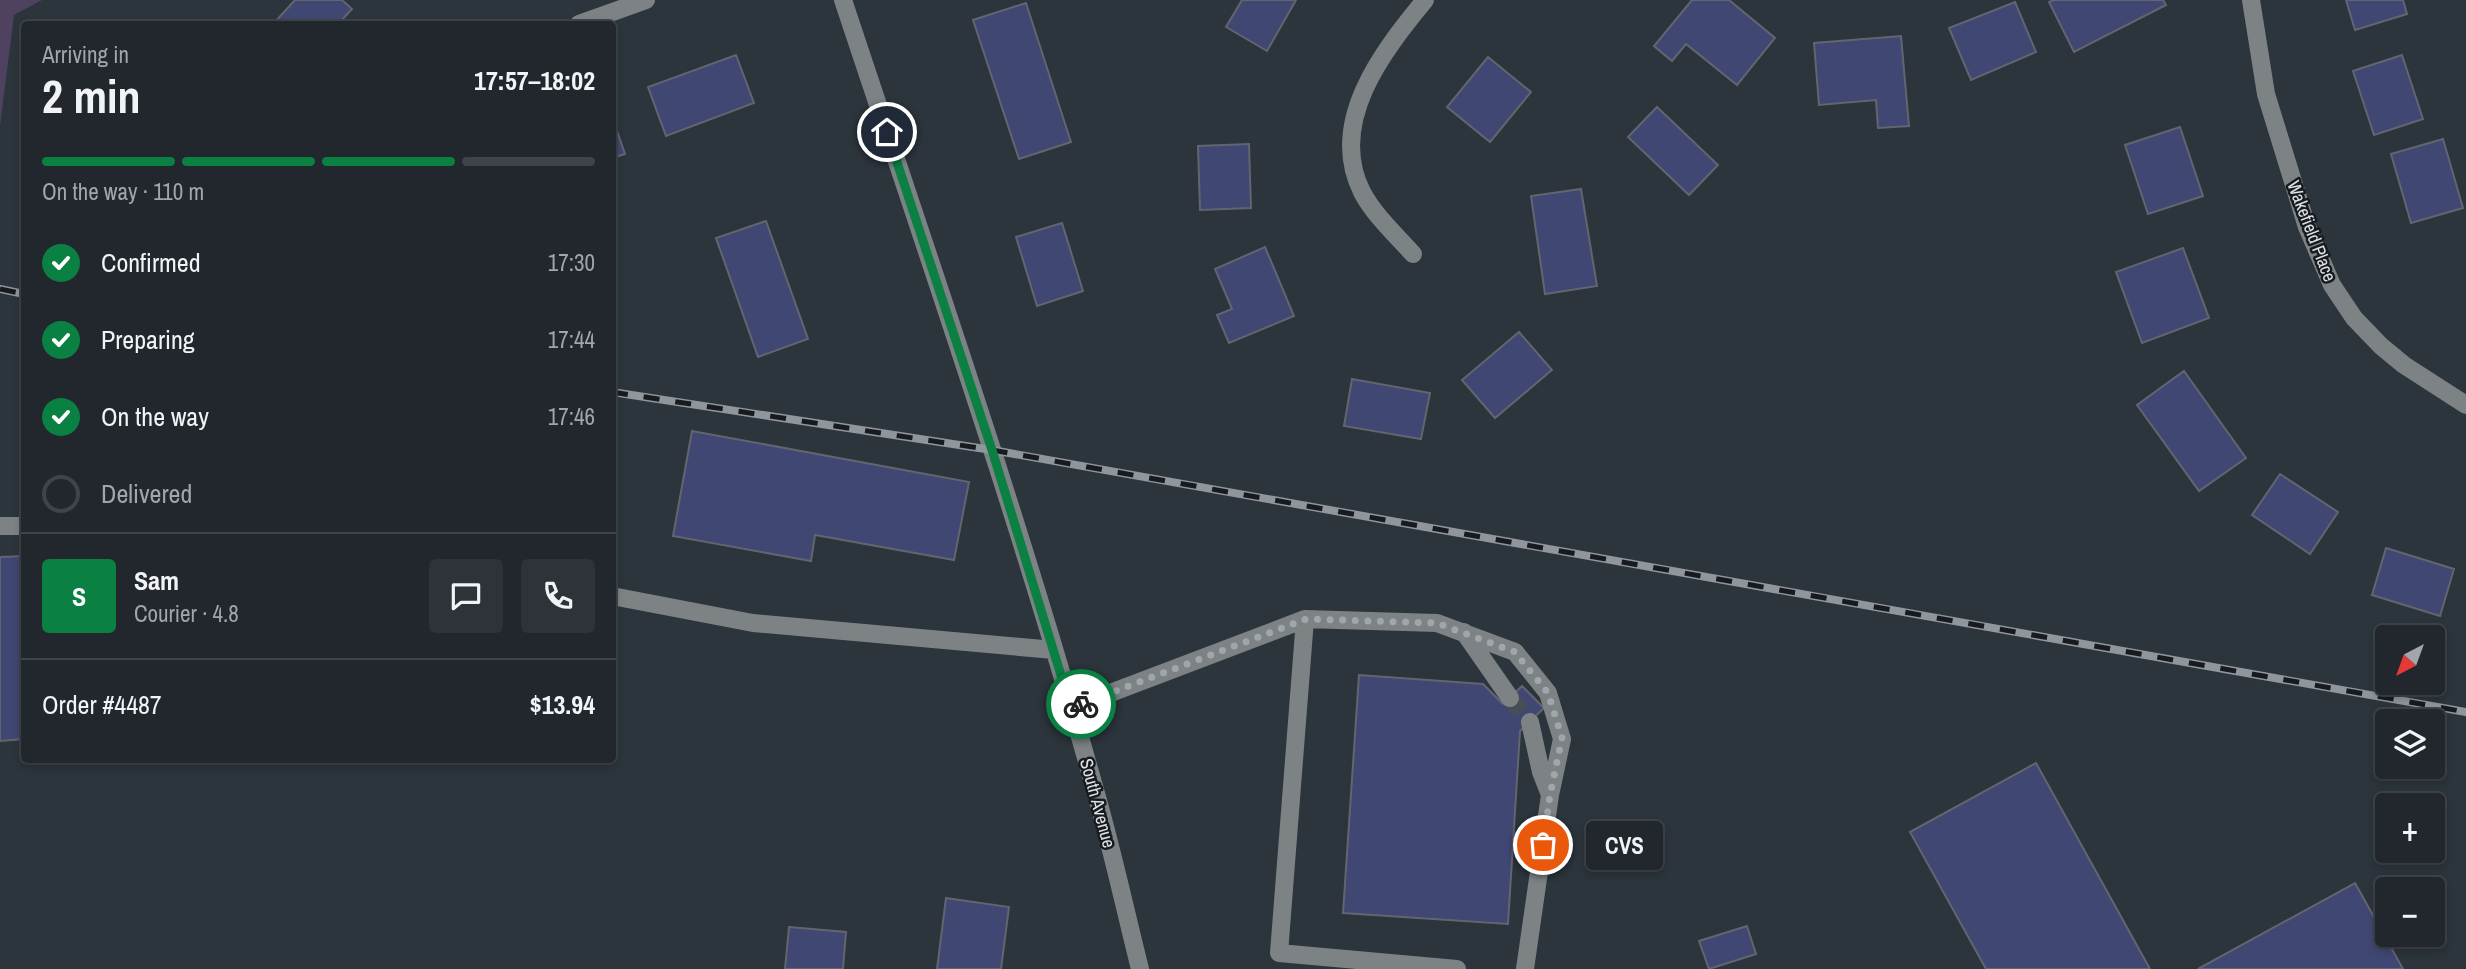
<!DOCTYPE html>
<html lang="en">
<head>
<meta charset="utf-8">
<style>
  :root { --surface:#21272d; --page:#2d3339; --text:#f1f3f6; --muted:#a2a5aa; --line:#3e4449; --accent:#0b8043 }
  body { margin:0; font-family:"Archivo Narrow",sans-serif; background:var(--page); color:var(--text); height:100vh; display:flex; flex-direction:column; font-size:26px; white-space:nowrap }
  * { box-sizing:border-box; margin:0 }
  p { font-size:23px; color:var(--muted) }
  .icon { flex:none; width:38px; height:38px; fill:none; stroke:currentColor; stroke-width:2; stroke-linecap:round; stroke-linejoin:round }
  .map { position:relative; flex:1; overflow:hidden }
  .details { position:absolute; left:21px; top:21px; width:595px; height:742px; display:flex; flex-direction:column; background:var(--surface); border-radius:7px; box-shadow:0 4px 10px #0003,0 0 0 2px var(--line) }
  .details>* { flex:none }
  .needle { width:46px; rotate:221deg }
  .fabs { position:absolute; left:2375px; top:625px; display:grid; gap:14px }
  .fabs a { display:grid; place-items:center; width:70px; height:70px; border-radius:7px; background:var(--surface); box-shadow:0 4px 10px #0003,0 0 0 2px var(--line); font-size:35px }
  .pin { position:absolute; display:grid; place-items:center; width:60px; height:60px; color:#fff; margin:-30px; border:4px solid #fff; border-radius:50%; box-shadow:0 2px 7px #0007 }
  .courier { position:absolute; display:grid; place-items:center; width:70px; height:70px; margin:-35px; border:5px solid #0b8043; border-radius:50%; background:#fff; color:#222; box-shadow:0 2px 9px #0007 }
  .bubble { position:absolute; height:49px; border-radius:7px; background:var(--surface); box-shadow:0 4px 10px #0003,0 0 0 2px var(--line); font-size:23px; font-weight:700; line-height:49px; text-align:center }
  .head em { font-style:normal; font-weight:700 }
  .head div { display:flex; flex-direction:column-reverse }
  .head { display:flex; align-items:center; justify-content:space-between; height:119px; padding:0 21px }
  h1 { font-size:46px; font-weight:700; line-height:52px }
  .bar { display:grid; grid-template-columns:repeat(4,1fr); gap:10px 7px; align-content:center; height:84px; padding:0 21px }
  .bar i { height:9px; border-radius:5px; background:var(--line) }
  .bar .selected { background:var(--accent) }
  .bar p { grid-column:span 4 }
  .line { display:flex; align-items:center; gap:18px; padding:0 21px; border-top:2px solid var(--line) }
  .line div { flex:1 }
  .round { display:grid; place-items:center; flex:none; width:74px; height:74px; border-radius:7px; background:var(--page) }
  ol { padding:0 21px; list-style:none }
  li { display:flex; align-items:center; gap:21px; height:77px }
  li p { margin-inline-start:auto }
  li .icon { padding:7px; border-radius:50%; background:var(--accent); color:#fff; stroke-width:4 }
  li:last-child { color:var(--muted) }
  li i { width:38px; height:38px; border:4px solid var(--line); border-radius:50% }
  .map>svg:first-child { display:block }
</style>
</head>
<body>
<div class="map">
<svg width="2466" height="969" viewBox="0 0 2466 969">
  <rect width="100%" height="100%" fill="#2c343c"/>
  <path fill="#4f4160" d="M0,0H42L14,15L0,126Z"/>
  <path fill="#404772" stroke="#626570" stroke-width="2" d="M295,0H342L352,9L338,24H273Z
    M1242,0H1296L1267,51L1226,27Z
    M1692,0H1729L1775,38L1737,85L1686,44L1672,61L1654,46Z
    M2054,0H2163L2166,5L2074,52L2049,2Z
    M2346,0H2403L2407,14L2355,30Z
    M2015,2L2036,52L1971,80L1949,28Z
    M1026,3L1071,142L1019,159L973,20Z
    M1901,36L1909,126L1878,128L1876,100L1819,105L1814,43Z
    M736,55L754,103L666,136L648,87Z
    M2402,55L2423,119L2374,135L2353,71Z
    M1488,57L1531,92L1490,142L1447,107Z
    M1657,107L1718,165L1689,195L1628,137Z
    M612,116L625,154L612,158Z
    M2180,127L2203,196L2148,214L2125,145Z
    M2443,139L2463,208L2411,223L2391,154Z
    M1249,144L1251,208L1200,210L1198,146Z
    M1581,189L1597,286L1545,294L1531,196Z
    M766,221L808,339L758,357L716,238Z
    M1062,223L1083,291L1037,306L1016,237Z
    M1265,247L1294,316L1229,343L1217,315L1232,309L1215,269Z
    M2183,248L2209,318L2142,343L2116,272Z
    M1519,332L1552,370L1495,418L1462,380Z
    M2184,371L2246,458L2199,491L2137,405Z
    M1352,379L1430,393L1421,439L1344,426Z
    M692,431L969,482L954,560L815,535L811,561L673,536Z
    M2280,474L2338,512L2310,554L2252,515Z
    M2386,548L2454,569L2440,616L2372,595Z
    M24,556V739L0,741V557Z
    M1359,675L1483,684L1503,704L1522,686L1544,708L1520,731L1508,924L1343,913Z
    M2036,763L2150,969H1986L1910,832Z
    M2355,883L2403,969H2198Z
    M946,898L1009,907L1001,969H937Z
    M1747,926L1756,954L1709,969L1699,941Z
    M789,927L846,932L843,969H785Z"/>
  <g fill="none" stroke-linecap="round" stroke-linejoin="round">
    <path stroke="#474e56" stroke-width="18" stroke-dasharray="18 9" stroke-linecap="butt" d="M1510,698L1530,722"/>
    <path stroke="#7d8385" stroke-width="18" d="M843,0C930,262 1021,524 1095,790C1112,849 1125,909 1140,969
      M2251,0L2266,94L2307,227L2332,285L2354,318L2381,346L2404,365L2466,405
      M579,24L646,0
      M1413,254C1396,235 1374,215 1362,192C1327,122 1383,51 1425,0
      M0,526H24
      M612,596L753,623L1054,650
      M1305,619L1437,623L1515,652L1548,693L1562,739L1550,795L1525,969
      M1464,632L1510,698
      M1071,708L1305,619L1279,953L1457,969
      M1530,722L1541,772L1550,795"/>
    <defs>
      <path id="rail" d="M0,289L24,294
        M612,392L992,450L2466,712"/>
    </defs>
    <use href="#rail" stroke="#8f969c" stroke-width="8"/>
    <use href="#rail" stroke="#171b1f" stroke-width="5" stroke-dasharray="16" stroke-linecap="butt"/>
  </g>
  <g fill="none" stroke-linecap="round" stroke-linejoin="round">
    <path stroke="#a0a6ac" stroke-width="7" stroke-dasharray="0 12.6" d="M1081,704L1306,619L1437,623L1515,652L1548,693L1562,738L1550,795L1543,845"/>
    <path stroke="#0b8043" stroke-width="9" d="M887,132L992,450L1071,708L1081,704"/>
  </g>
  <g text-anchor="middle" dominant-baseline="central" stroke-width="5" stroke-linejoin="round" paint-order="stroke">
    <g font-size="18" fill="#dee3e8" stroke="#171b1f">
      <text transform="translate(2312 231) rotate(69)">Wakefield Place</text>
      <text transform="translate(1098 803) rotate(75)">South Avenue</text>
    </g>
  </g>
</svg>
<div class="fabs">
<a><svg class="needle" viewBox="-14 -14 28 28"><path d="M0-13l5 13h-10z" fill="#e53935"/><path d="M0 13l5-13h-10z" fill="#a2a5aa"/></svg></a>
<a><svg class="icon" aria-label="layers" viewBox="0 0 24 24"><path d="M12 4l9 5-9 5-9-5zM3 14l9 5 9-5"/></svg></a>
<a>+</a>
<a>−</a>
</div>
<div class="pin" style="left:1543px;top:845px;background:#ea580c"><svg class="icon" aria-label="bag" viewBox="0 0 24 24"><path d="M5 8h14l-1 12H6zM9 8a3 3 0 0 1 6 0"/></svg></div>
<div class="pin" style="left:887px;top:132px;background:#1f2937"><svg class="icon" aria-label="home" viewBox="0 0 24 24"><path d="M3 11l9-7 9 7M6 9v11h12V9"/></svg></div>
<div class="courier" style="left:1081px;top:704px"><svg class="icon" aria-label="bike" viewBox="0 0 24 24"><circle cx="6" cy="16" r="4"/><circle cx="18" cy="16" r="4"/><path d="M6 16l4-8h5l3 8M10 8l3 8H6M13 5h3"/></svg></div>
<div class="bubble" style="left:1586px;top:821px;width:77px">CVS</div>
<section class="details">
<div class="head"><div><h1>2 min</h1><p>Arriving in</p></div><em>17:57–18:02</em></div>
<div class="bar"><i class="selected"></i><i class="selected"></i><i class="selected"></i><i></i><p>On the way · 110 m</p></div>
<ol>
<li><svg class="icon" aria-label="check" viewBox="0 0 24 24"><path d="M5 12l5 5 9-10"/></svg>Confirmed<p>17:30</p></li>
<li><svg class="icon" aria-label="check" viewBox="0 0 24 24"><path d="M5 12l5 5 9-10"/></svg>Preparing<p>17:44</p></li>
<li><svg class="icon" aria-label="check" viewBox="0 0 24 24"><path d="M5 12l5 5 9-10"/></svg>On the way<p>17:46</p></li>
<li><i></i>Delivered</li>
</ol>
<div class="line" style="height:126px"><b class="round" style="background:var(--accent);color:#fff">S</b><div><b>Sam</b><p>Courier · 4.8</p></div><a class="round"><svg class="icon" aria-label="chat" viewBox="0 0 24 24"><path d="M4 5h16v11H9l-5 4z"/></svg></a><a class="round"><svg class="icon" aria-label="phone" viewBox="0 0 24 24"><path d="M5 4h4l2 5-3 2q2 4 5 5l2-3 5 2v4C11 20 4 13 5 4z"/></svg></a></div>
<div class="line" style="height:91px"><div>Order #4487</div><b>$13.94</b></div>
</section>
</div>
</body>
</html>
